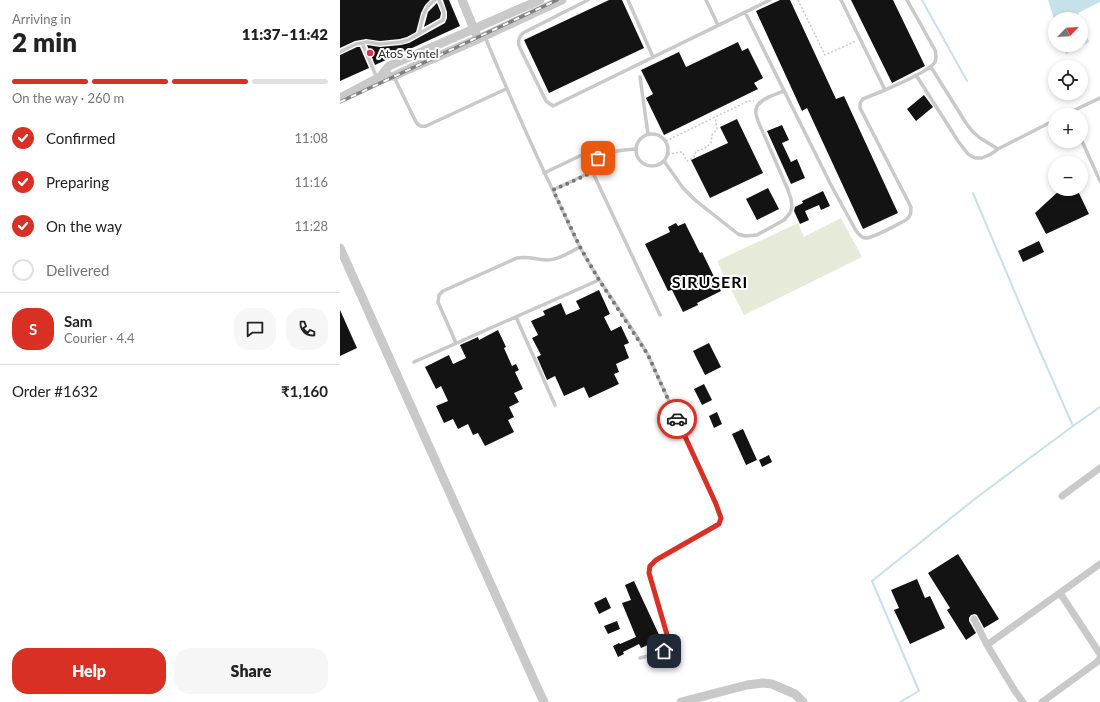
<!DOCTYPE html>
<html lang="en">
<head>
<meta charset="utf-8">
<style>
  :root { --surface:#fff; --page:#f6f6f6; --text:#222; --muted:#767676; --line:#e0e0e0; --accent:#d93025 }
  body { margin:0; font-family:Lato,sans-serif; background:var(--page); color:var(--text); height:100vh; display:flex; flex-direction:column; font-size:15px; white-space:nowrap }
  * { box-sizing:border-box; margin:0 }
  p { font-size:13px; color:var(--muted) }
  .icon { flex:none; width:22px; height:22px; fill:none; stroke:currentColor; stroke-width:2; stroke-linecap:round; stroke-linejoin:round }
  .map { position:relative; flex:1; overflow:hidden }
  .side { display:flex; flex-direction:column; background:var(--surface); width:340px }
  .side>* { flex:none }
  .needle { width:26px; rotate:65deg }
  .buttons { position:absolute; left:708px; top:12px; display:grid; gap:8px }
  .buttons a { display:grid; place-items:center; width:40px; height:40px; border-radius:50%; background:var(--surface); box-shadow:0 2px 6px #0003; font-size:20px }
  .pin { position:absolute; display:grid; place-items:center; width:34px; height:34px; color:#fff; margin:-17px; border-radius:8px; box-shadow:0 2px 6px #0006 }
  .courier { position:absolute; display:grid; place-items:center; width:40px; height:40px; margin:-20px; border:3px solid #d93025; border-radius:50%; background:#fff; color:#222; box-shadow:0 1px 5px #0007 }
  .summary em { font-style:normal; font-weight:800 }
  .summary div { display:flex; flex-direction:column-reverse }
  .summary { display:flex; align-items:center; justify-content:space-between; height:68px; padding:0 12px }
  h1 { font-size:26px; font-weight:800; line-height:30px }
  .bar { display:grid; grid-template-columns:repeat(4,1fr); gap:6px 4px; align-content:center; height:48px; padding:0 12px }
  .bar i { height:5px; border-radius:3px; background:var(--line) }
  .bar .selected { background:var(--accent) }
  .bar p { grid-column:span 4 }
  .line { display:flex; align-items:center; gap:10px; padding:0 12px; border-top:1px solid var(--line) }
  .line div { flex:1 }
  .round { display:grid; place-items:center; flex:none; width:42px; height:42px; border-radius:16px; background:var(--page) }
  ol { padding:0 12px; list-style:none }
  li { display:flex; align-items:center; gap:12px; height:44px }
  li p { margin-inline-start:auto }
  li .icon { padding:4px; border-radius:50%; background:var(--accent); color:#fff; stroke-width:4 }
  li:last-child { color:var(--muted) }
  li i { width:22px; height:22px; border:2px solid var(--line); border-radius:50% }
  .button { display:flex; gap:8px; margin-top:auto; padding:8px 12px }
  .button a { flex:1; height:46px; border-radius:16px; background:var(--accent); color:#fff; font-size:16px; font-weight:800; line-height:46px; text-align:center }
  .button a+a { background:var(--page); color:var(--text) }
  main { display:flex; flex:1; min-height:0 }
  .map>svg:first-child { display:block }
</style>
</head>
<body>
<main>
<section class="side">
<div class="summary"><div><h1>2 min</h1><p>Arriving in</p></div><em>11:37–11:42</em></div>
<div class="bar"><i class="selected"></i><i class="selected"></i><i class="selected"></i><i></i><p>On the way · 260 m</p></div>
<ol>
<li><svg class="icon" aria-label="check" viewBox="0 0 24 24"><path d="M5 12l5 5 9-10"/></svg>Confirmed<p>11:08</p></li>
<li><svg class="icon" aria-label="check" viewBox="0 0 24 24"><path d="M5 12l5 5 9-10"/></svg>Preparing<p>11:16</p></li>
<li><svg class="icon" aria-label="check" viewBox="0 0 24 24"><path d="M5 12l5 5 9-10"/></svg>On the way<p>11:28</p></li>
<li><i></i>Delivered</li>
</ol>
<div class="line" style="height:72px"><b class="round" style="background:var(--accent);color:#fff">S</b><div><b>Sam</b><p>Courier · 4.4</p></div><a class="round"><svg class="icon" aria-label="chat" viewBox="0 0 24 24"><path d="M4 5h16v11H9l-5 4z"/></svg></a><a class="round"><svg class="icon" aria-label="phone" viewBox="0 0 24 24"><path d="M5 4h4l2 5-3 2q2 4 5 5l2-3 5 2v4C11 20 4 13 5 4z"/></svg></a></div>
<div class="line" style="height:52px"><div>Order #1632</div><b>₹1,160</b></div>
<div class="button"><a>Help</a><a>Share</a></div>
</section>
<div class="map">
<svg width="760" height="702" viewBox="0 0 760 702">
  <rect width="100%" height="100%" fill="#fff"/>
  <path fill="#e5ead9" d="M501,218L522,257L404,315L377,261L458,223L464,237Z"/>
  <path fill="#c5e1ea" d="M708,0H760V2L738,13L740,19H715V22Z
    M741,22L749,42L726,54L723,45H741Z"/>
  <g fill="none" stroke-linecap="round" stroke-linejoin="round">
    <path stroke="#c5e1ea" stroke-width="2" d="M582,0L627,81
      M733,426L760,407
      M560,702L579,691L532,581L636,498L733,426L695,340L633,193"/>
  </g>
  <path fill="#131313" d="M0,0H90L85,5L81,13L76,32L67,37L60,39L40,41L26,39L15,41L0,48Z
    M103,0H109L120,26L35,65L27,45L40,47L61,45L69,43L105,23L107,18V12Z
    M269,0H282L304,48L209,93L184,40Z
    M440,0H450L496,99L504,96L558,213L523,229L467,108L462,111L416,11Z
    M511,0H553L585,66L552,83Z
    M97,3L101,13L100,18L84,27L88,12Z
    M398,42L402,51L408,48L423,78L414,83L418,89L324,135L306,98L313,94L301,70L339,52L346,67Z
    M17,47H20L29,68L0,81V55Z
    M584,95L593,107L576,121L567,109Z
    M397,119L423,173L370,198L351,160L388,143L380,127Z
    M442,125L449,140L442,143L451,162L457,159L465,178L451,184L427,131Z
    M428,188L439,209L417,220L406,199Z
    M721,189H737L749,214L706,234L695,213Z
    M483,191L490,206L481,210L479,205L465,211L469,220L460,224L454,211L455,207L463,203L462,201Z
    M336,223L338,226L345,223L360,253L362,252L381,291L357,303L358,305L343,312L332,290L328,291L305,244L330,232L328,227Z
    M699,241L704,252L683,262L678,251Z
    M259,290L270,314L264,317L271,331L281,326L289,343L284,345L289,358L276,364L279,372L274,374L279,384L249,398L244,387L224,396L215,376L207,380L197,357L201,355L192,338L198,335L191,321L205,315L203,311L221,303L226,315L240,309L236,301Z
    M0,310L17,348L0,356Z
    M158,330L166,347L164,348L172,366L176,364L179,370L175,372L183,389L174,393L179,402L169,407L174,417L168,420L174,432L145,446L138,433L133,435L128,424L118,429L113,419L104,423L96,406L108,401L101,386L96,389L85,367L109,355L113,364L126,358L120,345L138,337L139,340Z
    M369,343L381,367L365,375L353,351Z
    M364,384L372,400L362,405L354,389Z
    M377,412L382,424L374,428L369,416Z
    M403,429L417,460L406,465L392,434Z
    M429,455L432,462L422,467L419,460Z
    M618,554L659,619L644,628L637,615L635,614L631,615L629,618V621L636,633L626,640L607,610L610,608L588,573Z
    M577,579L585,598L590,596L605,628L570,644L554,610L559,608L551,590Z
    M294,581L321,639L301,648L299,644L283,652L284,654L278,657L273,646L279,643L280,644L296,637L282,603L291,600L285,585Z
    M266,597L271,608L259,614L254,603Z
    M277,621L280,629L268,634L264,626Z"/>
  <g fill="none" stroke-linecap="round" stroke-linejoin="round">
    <path stroke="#c9c9c9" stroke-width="1.5" stroke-dasharray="2 2" stroke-linecap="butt" d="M458,0L485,55L516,41
      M326,141L408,101H414
      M328,154L342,152L347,161L354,157L356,151L364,149L371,143L372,135L377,129L375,117"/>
    <path stroke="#c9c9c9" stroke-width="3.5" d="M248,0L183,33C179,37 178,40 179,46L206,101L213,106L430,0
      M288,0L313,57
      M366,0L378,25
      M501,0L545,90
      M405,12L491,185L515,229C518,233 520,237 525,238C532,239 558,224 566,220C571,216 571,213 571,207L520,108C520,103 520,102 523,99C536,94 590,72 595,62C597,58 596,55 595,50L567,0
      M79,34C82,20 83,8 95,0
      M145,37C168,92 192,147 218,201C225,216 232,232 240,247C260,285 287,318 308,355L376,504L381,518L379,524L316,560L309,566V573L328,638C329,641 329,644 327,647C324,653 307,656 300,658
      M22,43L37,78
      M0,52L16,44L22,43L27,42L40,44L61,42L68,40L103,20C106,12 102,7 99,0
      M591,67L626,123L633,132L640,138L658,149
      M576,75L618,141L628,154L635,158H642L651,154L658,149L715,120
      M54,77L76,122C79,126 81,127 86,126L166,89
      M300,77L308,134
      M724,115L760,98
      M296 150a16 16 0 1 1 32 0a16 16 0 1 1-32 0Z
      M741,139L760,181
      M244,154L320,315
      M258,158C272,151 281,150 296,149
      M324,161L343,188L355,200L398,234L405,236L417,235L444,220L450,213L452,207L451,199L448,190L418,121C417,117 415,113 416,109C417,100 436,94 444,91
      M204,173L244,154L258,158L253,171L213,190
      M176,317L215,405
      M116,343L98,302L99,295L103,291L177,258C187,256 195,259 205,260C217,261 230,252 240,247
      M74,362L259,280"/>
    <path stroke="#c9c9c9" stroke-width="7" d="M722,496L760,468
      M720,593L760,654
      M634,619L647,645L760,564
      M647,645L675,691L683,702
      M702,702L757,662L760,658"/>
    <path stroke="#c9c9c9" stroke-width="9" d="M122,0L136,34
      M40,77L54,76L69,69L138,39L222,0
      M0,98L40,77L49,66L200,0
      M0,248L196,685L204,702
      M341,702L407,685L423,683L432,684L455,694L463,702"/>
    <defs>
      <path id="rail" d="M0,102L217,0"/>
    </defs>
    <use href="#rail" stroke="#818181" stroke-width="3.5"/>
    <use href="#rail" stroke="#fff" stroke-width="2" stroke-dasharray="6" stroke-linecap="butt"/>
  </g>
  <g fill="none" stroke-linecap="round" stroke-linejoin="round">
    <path stroke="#767676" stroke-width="4" stroke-dasharray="0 7.2" d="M258,158L253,172L213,190L240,247L259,280L308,355L337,419"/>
    <path stroke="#d93025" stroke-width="5" d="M324,651C328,647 329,644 328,638L309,573L310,566L316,560L379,524L381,518L376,504L337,419"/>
  </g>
  <circle fill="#e42d54" stroke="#fff" stroke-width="1.5" cx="30" cy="53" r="4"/>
  <g text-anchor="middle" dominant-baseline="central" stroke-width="4" stroke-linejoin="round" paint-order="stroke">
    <g font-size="12" fill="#2c2c2c" stroke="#fff" text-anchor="start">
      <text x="38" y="53">AtoS Syntel</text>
    </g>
    <g font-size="16" font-weight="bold" letter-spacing="1" fill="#000" stroke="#fff">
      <text x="370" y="281">SIRUSERI</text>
    </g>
  </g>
</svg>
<div class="buttons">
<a><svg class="needle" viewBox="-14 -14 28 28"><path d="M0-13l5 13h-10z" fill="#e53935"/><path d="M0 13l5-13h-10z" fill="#767676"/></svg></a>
<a><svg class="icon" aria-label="locate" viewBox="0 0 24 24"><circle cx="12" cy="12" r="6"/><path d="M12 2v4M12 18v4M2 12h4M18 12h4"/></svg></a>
<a>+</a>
<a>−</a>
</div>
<div class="pin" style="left:258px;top:158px;background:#ea580c"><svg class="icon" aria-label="bag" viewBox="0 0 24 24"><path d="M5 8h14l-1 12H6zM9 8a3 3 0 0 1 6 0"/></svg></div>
<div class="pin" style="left:324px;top:651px;background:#1f2937"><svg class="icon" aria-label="home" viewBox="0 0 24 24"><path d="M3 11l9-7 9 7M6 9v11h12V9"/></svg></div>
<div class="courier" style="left:337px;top:419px"><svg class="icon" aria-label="car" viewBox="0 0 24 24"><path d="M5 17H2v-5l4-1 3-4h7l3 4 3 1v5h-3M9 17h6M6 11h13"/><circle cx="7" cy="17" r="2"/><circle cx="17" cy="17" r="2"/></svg></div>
</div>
</main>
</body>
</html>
